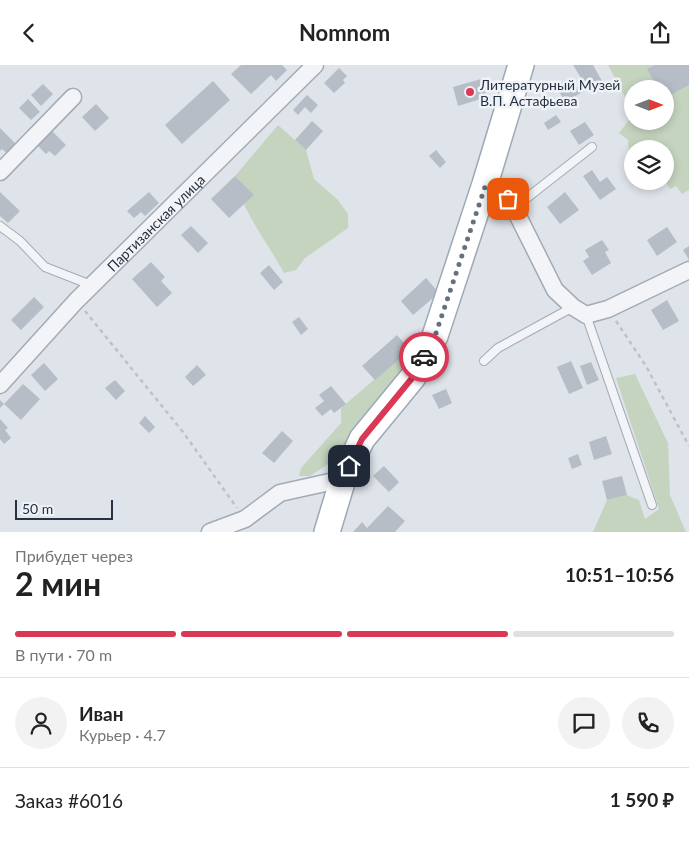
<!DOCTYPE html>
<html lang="ru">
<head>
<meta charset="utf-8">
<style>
  :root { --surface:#fff; --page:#f2f2f2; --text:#222; --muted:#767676; --line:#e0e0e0; --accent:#db3856 }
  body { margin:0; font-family:Lato,sans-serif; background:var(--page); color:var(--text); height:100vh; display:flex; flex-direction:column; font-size:19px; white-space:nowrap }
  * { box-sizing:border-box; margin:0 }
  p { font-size:16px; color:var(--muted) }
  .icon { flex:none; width:28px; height:28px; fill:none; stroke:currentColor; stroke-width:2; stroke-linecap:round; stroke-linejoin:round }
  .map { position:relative; height:467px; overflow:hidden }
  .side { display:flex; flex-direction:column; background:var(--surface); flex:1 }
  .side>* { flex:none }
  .needle { width:32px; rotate:90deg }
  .fabs { position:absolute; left:624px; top:15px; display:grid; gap:10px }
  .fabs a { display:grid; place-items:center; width:50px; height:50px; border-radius:50%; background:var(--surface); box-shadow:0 2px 8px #0003; font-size:25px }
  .scale { position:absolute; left:15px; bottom:12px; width:98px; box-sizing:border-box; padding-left:5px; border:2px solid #263142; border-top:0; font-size:14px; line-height:18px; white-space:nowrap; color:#263142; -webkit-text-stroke:4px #eff2f7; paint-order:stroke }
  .pin { position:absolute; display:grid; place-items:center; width:42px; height:42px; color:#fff; margin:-21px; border-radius:10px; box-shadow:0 2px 8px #0006 }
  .courier { position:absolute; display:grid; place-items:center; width:50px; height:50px; margin:-25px; border:4px solid #db3856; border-radius:50%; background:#fff; color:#222; box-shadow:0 1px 6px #0007 }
  .headline em { font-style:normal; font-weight:700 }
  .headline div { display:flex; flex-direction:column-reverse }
  .headline { display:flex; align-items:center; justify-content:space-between; height:85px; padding:0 15px }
  h1 { font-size:32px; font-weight:700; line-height:38px }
  .bar { display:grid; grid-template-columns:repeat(4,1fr); gap:8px 5px; align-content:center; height:60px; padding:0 15px }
  .bar i { height:6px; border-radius:4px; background:var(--line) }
  .bar .current { background:var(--accent) }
  .bar p { grid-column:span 4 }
  .line { display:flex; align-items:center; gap:12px; padding:0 15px; border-top:1px solid var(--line) }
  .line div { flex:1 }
  .round { display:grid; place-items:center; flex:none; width:52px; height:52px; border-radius:26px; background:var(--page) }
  header { display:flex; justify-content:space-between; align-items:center; height:65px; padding:0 15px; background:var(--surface); font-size:22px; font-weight:700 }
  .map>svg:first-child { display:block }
</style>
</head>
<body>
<header><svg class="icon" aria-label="back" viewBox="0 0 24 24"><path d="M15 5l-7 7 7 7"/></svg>Nomnom<svg class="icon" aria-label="share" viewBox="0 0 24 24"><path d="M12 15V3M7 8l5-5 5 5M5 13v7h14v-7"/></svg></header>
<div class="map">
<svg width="689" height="467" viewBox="0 0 689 467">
  <rect width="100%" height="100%" fill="#dfe4ea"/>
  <path fill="#c5d4bf" d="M608,0H689V125L682,129L676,121L670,124L665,116V84H632V92L629,90L628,75L619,68L632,51V56H665V24H632V45Z
    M278,60L306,85L314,114L338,135L348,149V163L305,193L296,205L284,208C271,184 255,163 244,139L253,130L235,111Z
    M404,289L408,296L406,308L364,355L330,398L310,411H299L301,403L341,358V343Z
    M635,309L668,378L670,430L686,467H593L607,435L627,430L639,435L645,454L659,444L616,313Z"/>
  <path fill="#b6bdc7" d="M241,0H282L287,5L276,16L271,10L251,29L231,9Z
    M573,0H593L602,16L565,37L556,21L565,15L571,25L584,18Z
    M655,0H689V20L665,33V24H658L647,4Z
    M339,3L347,11L343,15L345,18L334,28L324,18Z
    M481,14L487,32L458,41L453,22Z
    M213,16L230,35L182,79L165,60Z
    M43,19L53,29L41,41L31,30Z
    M307,30L318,40L311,48L305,42L298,50L293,45Z
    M28,34L40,47L31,55L19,43Z
    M96,39L109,53L95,66L82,52Z
    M556,50L561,57L548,65L544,58Z
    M312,56L323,66L306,85L295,75Z
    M585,57L594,70L579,80L570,66Z
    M0,63L18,81L9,90L2,84L0,86Z
    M52,66L66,80L55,91L49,86L46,89L38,81Z
    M436,85L446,97L440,103L429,91Z
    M592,105L600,117L607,112L616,124L600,135L583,111Z
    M235,111L254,130L229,153L211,134Z
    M0,127L20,146L8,158L0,151Z
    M149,127L159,138L145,151L141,147L134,153L127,146Z
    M565,127L579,145L560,159L547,142Z
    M191,161L208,178L198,188L181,170Z
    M667,162L677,177L657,191L647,175Z
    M602,175L609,185L605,187L611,198L592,210L583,196L589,192L585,185Z
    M689,181V195L683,185Z
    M151,197L165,212L161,216L172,228L157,242L132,214Z
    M269,200L283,217L274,225L260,208Z
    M426,213L439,228L413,250L401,236Z
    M34,232L44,242L21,265L11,255Z
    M667,235L679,256L663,265L651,245Z
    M299,252L308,264L301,270L292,257Z
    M397,270L410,285L375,315L362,301Z
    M571,296L583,323L569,329L557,302Z
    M591,297L599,315L587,320L580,301Z
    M44,298L58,314L45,326L31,310Z
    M197,300L206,310L193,321L185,312Z
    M115,315L125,326L116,335L105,323Z
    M23,319L40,334L21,355L4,339L0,343V335L4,339Z
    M331,321L346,339L334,348L331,344L322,351L315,343L324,336L319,330Z
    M446,324L452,338L439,344L432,330Z
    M145,351L155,362L149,368L139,358Z
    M0,354L8,363L5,365L11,373L4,379L0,374Z
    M282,366L293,376L274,398L262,388Z
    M606,371L612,389L594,395L589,377Z
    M578,389L582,400L572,404L568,393Z
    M384,401L399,417L389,427L373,411Z
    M622,411L627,430L607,435L602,416Z
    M388,441L405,456L395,467H353L362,457L367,463Z"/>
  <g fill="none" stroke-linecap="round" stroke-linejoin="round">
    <defs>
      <path id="lane" d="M514,143L592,82
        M0,161L20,176L45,202L91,220
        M586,250L652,440
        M484,296L498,283L573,242"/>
      <g id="street">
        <path d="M0,107L73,32"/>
        <path d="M485,119L501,126L514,143L555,225L573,242L586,250L608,244L689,205"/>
        <path id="s1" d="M0,320L76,236L315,0"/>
        <path d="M210,467L245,454L280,428L343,414"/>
      </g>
      <path id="primary" d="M327,467L343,414L362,374L413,312L435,271L485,119L521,0"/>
    </defs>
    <use href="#lane" stroke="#a4abb4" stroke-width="10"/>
    <use href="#street" stroke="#a4abb4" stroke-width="19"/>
    <use href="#primary" stroke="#9da8b7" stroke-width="28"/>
    <path stroke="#bdc1c9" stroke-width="2.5" stroke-dasharray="4 4" stroke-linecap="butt" d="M85,246L183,367L237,443
      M616,256L646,301L689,381"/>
    <use href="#lane" stroke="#f2f4f8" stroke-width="8"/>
    <use href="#street" stroke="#f2f4f8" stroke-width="16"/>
    <use href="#primary" stroke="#fff" stroke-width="25"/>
  </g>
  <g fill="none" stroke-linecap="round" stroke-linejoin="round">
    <path stroke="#67707d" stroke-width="5" stroke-dasharray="0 9" d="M424,292L435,271L486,119L501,126L508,134"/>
    <path stroke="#db3856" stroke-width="6" d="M349,401L362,374L413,312L424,292"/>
  </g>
  <circle fill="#db3856" stroke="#eff2f7" stroke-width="2" cx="470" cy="27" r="5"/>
  <g text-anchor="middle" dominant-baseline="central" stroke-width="5" stroke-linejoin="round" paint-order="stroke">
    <g font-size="14" fill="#263142" stroke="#eff2f7" text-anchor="start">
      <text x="480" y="19">Литературный Музей<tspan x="480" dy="16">В.П. Астафьева</tspan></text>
    </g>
    <g font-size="14" fill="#263142" stroke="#eff2f7">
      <text stroke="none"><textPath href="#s1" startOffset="225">Партизанская улица</textPath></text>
    </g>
  </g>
</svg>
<div class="fabs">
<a><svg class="needle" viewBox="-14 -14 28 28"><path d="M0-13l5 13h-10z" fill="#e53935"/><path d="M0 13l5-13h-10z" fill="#767676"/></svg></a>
<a><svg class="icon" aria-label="layers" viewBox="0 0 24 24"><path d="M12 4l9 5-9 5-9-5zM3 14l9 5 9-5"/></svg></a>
</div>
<div class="scale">50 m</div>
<div class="pin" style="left:508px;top:134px;background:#ea580c"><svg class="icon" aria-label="bag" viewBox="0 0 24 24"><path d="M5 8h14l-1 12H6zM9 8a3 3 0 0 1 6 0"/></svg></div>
<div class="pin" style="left:349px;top:401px;background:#1f2937"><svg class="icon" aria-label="home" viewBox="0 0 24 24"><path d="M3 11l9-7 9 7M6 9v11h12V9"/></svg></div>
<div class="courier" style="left:424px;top:292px"><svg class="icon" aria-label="car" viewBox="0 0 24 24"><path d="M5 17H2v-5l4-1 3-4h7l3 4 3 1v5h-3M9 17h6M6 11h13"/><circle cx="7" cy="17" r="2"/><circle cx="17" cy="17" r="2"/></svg></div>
</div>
<section class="side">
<div class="headline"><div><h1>2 мин</h1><p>Прибудет через</p></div><em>10:51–10:56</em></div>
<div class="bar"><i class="current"></i><i class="current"></i><i class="current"></i><i></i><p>В пути · 70 m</p></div>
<div class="line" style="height:90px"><a class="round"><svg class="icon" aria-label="person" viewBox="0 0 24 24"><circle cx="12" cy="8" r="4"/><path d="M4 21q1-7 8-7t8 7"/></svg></a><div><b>Иван</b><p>Курьер · 4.7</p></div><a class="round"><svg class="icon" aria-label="chat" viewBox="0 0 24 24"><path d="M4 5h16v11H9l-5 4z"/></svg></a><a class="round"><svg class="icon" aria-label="phone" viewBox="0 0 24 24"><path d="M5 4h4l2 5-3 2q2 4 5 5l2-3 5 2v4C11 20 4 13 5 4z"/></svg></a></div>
<div class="line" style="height:65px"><div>Заказ #6016</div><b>1 590 ₽</b></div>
</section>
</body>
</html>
